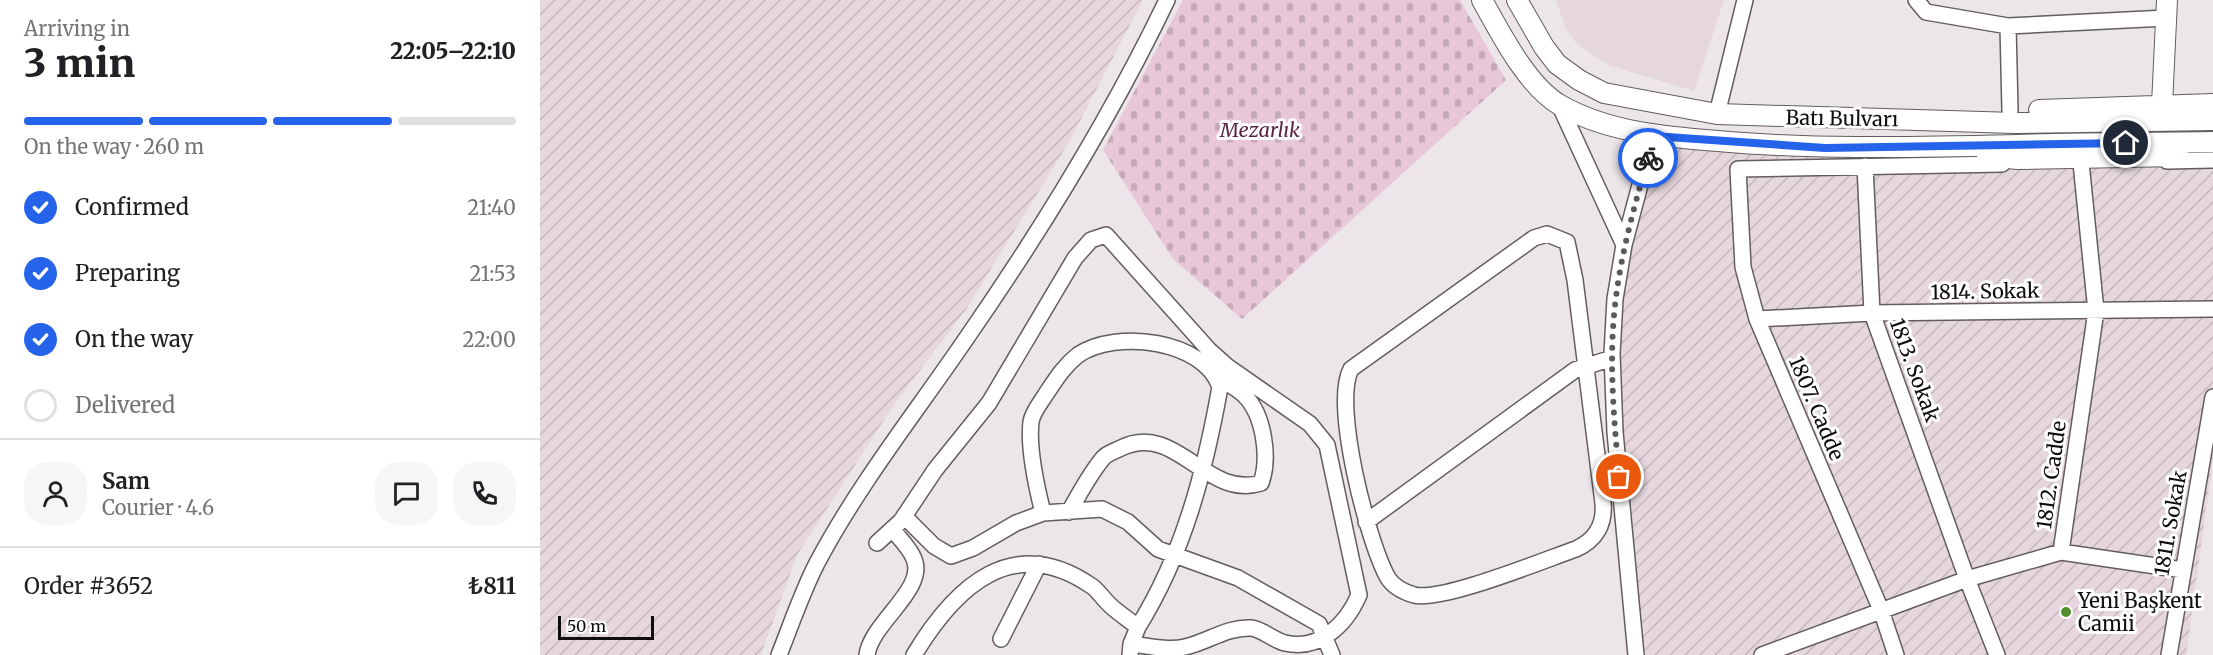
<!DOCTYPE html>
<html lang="en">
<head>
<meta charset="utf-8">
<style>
  :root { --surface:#fff; --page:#f6f6f6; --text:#202124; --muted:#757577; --line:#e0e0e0; --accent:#2563eb }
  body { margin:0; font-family:Merriweather,serif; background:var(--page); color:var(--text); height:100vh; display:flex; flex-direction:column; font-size:22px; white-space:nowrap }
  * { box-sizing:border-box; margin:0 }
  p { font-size:20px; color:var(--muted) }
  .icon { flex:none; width:33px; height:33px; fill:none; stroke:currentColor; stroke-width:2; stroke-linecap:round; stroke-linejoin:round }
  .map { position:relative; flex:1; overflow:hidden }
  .sheet { display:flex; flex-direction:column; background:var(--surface); width:540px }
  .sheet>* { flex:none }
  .scale { position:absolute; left:18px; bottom:15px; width:96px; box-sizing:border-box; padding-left:6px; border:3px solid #0f0d0e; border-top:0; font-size:16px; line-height:21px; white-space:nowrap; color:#0f0d0e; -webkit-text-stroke:4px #fff; paint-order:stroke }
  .pin { position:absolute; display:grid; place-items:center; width:51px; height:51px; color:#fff; margin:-26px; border:3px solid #fff; border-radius:50%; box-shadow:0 2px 6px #0007 }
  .courier { position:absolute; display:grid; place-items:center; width:60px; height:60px; margin:-30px; border:4px solid #2563eb; border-radius:50%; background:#fff; color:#222; box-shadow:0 2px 8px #0007 }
  .head em { font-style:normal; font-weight:800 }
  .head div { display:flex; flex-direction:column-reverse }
  .head { display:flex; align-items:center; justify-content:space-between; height:102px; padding:0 24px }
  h1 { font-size:39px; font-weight:800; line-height:45px }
  .bar { display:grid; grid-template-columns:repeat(4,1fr); gap:9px 6px; align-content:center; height:72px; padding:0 24px }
  .bar i { height:8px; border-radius:4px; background:var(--line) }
  .bar .active { background:var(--accent) }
  .bar p { grid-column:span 4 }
  .line { display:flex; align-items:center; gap:15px; padding:0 24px; border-top:2px solid var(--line) }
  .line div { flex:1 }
  .round { display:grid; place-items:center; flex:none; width:63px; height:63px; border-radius:24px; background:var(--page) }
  ol { padding:0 24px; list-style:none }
  li { display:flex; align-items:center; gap:18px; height:66px }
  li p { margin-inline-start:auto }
  li .icon { padding:6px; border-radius:50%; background:var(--accent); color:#fff; stroke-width:4 }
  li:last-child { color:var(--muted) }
  li i { width:33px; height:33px; border:3px solid var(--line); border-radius:50% }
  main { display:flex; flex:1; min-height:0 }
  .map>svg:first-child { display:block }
</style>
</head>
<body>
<main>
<section class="sheet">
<div class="head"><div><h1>3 min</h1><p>Arriving in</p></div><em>22:05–22:10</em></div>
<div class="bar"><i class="active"></i><i class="active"></i><i class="active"></i><i></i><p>On the way · 260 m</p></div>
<ol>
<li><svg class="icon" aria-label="check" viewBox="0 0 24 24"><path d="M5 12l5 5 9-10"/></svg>Confirmed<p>21:40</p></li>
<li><svg class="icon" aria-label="check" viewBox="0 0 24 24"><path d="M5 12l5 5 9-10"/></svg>Preparing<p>21:53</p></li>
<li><svg class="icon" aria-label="check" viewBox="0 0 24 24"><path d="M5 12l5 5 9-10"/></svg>On the way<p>22:00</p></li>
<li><i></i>Delivered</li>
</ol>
<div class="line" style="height:108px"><a class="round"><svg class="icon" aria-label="person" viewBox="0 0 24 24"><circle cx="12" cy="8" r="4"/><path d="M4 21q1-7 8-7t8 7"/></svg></a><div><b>Sam</b><p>Courier · 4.6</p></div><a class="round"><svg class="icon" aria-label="chat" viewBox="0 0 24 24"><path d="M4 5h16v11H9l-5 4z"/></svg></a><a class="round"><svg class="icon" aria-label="phone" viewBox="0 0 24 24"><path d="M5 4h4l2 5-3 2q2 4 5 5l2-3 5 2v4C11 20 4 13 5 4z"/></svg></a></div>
<div class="line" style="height:78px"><div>Order #3652</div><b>₺811</b></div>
</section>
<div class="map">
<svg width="1673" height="655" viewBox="0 0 1673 655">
  <defs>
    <pattern id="industrial-furrows" width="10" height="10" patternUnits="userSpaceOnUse" patternTransform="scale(1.5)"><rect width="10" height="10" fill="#e6d7de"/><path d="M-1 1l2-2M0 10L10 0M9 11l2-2" fill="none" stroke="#c4b7bd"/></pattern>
    <pattern id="cemetery-stones" width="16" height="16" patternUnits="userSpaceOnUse" patternTransform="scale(1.5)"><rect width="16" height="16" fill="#e8c7d8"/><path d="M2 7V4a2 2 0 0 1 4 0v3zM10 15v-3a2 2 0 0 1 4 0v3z" fill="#c6aab8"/></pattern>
  </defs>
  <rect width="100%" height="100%" fill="#ece5e9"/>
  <path fill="#e6d7de" d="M1016,0H1184L1154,91L1068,65L1036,43L1026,29Z"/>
  <path fill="url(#industrial-furrows)" d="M0,0H603L529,142L425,311L355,403L257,555L221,655H0Z
    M1119,145L1673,167V459L1646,655H1096L1072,431L1087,263Z"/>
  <path fill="url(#cemetery-stones)" d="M643,0H920L966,80L702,319L633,259L563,150Z"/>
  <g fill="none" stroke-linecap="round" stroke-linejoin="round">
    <defs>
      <path id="minor" d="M1376,0L1386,12L1468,26L1626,18
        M1468,26L1470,111
        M1019,104L1084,245L1075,299L1072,354L1075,432L1096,655
        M1177,114L1205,0
        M1627,161L1673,160
        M1325,166L1332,313L1427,579L1457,655
        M1007,234L1027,242L1035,280L1063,503C1065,524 1056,540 1036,549C1004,560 902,602 874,595C864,592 853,586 848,578C828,543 792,404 811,369L994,238Z
        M1084,245L1113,136
        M1217,319L1332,313L1673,309
        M529,512C540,493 550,473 564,457C568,453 575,451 581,448C636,421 666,500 721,483C730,458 724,414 704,395C697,388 685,382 677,377L679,375
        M503,513C497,489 488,446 491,422C492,413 501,402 506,394C516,379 524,366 538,355C576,329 664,340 680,387C665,471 644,553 598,627
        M364,516L394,546L411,556L433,548L476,523L503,513L562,509L588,522L618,549L698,578L779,624L792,655
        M826,522L1035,370L1072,358
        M337,543L361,521L395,470L449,403L535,258L551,240L566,235L669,350L688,367L770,424L787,445L819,595C806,625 779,651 745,643C733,640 722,629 711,628C686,627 668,642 645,647C628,651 608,646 591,644
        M1521,552L1643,570
        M461,639L499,564
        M239,655C251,625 262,592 277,563C320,482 377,411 428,336C502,229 571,117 627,0
        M327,655C331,623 387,589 374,559C370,548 359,538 352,529
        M374,655C415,587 473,531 553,587C560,593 565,601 572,607C580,614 589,620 598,627L591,644L590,655
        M1222,655L1427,579L1521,552L1556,311L1541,163
        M1356,655L1341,610L1217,319L1203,267L1198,169L1462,164
        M1629,655L1673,397"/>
      <path id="major" d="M942,0C960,32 987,86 1020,105C1067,132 1125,137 1178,141C1278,150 1377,147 1478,145C1543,143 1608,143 1673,142
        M977,0L1004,47L1017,64L1039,80L1064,93L1177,114L1475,123L1673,120
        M1622,105L1627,0
        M1499,110L1673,104
        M1447,156L1478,159L1639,156"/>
    </defs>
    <use href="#minor" stroke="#635d60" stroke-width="18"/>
    <use href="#major" stroke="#635d60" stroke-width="22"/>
    <use href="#minor" stroke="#fff" stroke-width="15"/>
    <use href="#major" stroke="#fff" stroke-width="20"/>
  </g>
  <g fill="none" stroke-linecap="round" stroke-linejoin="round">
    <path stroke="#5c595b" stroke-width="6" stroke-dasharray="0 10.8" d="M1079,477C1074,418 1068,357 1076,297C1082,250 1095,204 1108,158"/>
    <path stroke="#2563eb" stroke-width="8" d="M1108,158L1113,136L1285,148L1586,143"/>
  </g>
  <circle fill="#538e2c" stroke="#fff" stroke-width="2" cx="1526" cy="612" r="6"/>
  <g text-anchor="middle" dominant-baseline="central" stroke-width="6" stroke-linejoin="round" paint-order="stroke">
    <g font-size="20" fill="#0f0d0e" stroke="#fff">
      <text transform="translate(1302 118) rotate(1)">Batı Bulvarı</text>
      <text transform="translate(1445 291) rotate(-1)">1814. Sokak</text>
      <text transform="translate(1375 370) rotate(70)">1813. Sokak</text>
      <text transform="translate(1277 408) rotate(67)">1807. Cadde</text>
      <text transform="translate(1511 475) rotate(-82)">1812. Cadde</text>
      <text transform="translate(1630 523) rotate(-80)">1811. Sokak</text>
    </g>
    <g font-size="20" font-style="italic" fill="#592344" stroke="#fff">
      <text x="720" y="129">Mezarlık</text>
    </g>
    <g font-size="20" fill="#0f0d0e" stroke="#fff" text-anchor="start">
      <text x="1538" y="600">Yeni Başkent<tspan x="1538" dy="23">Camii</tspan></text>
    </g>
  </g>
</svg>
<div class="scale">50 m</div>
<div class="pin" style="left:1079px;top:477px;background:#ea580c"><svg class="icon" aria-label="bag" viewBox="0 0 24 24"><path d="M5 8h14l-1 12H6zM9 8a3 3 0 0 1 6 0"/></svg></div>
<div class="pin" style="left:1586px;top:143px;background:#1f2937"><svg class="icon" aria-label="home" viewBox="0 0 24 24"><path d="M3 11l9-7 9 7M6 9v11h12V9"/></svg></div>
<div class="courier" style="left:1108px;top:158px"><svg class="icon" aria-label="bike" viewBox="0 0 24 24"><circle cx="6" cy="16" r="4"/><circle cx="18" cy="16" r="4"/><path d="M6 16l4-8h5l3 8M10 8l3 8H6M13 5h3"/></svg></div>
</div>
</main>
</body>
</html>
